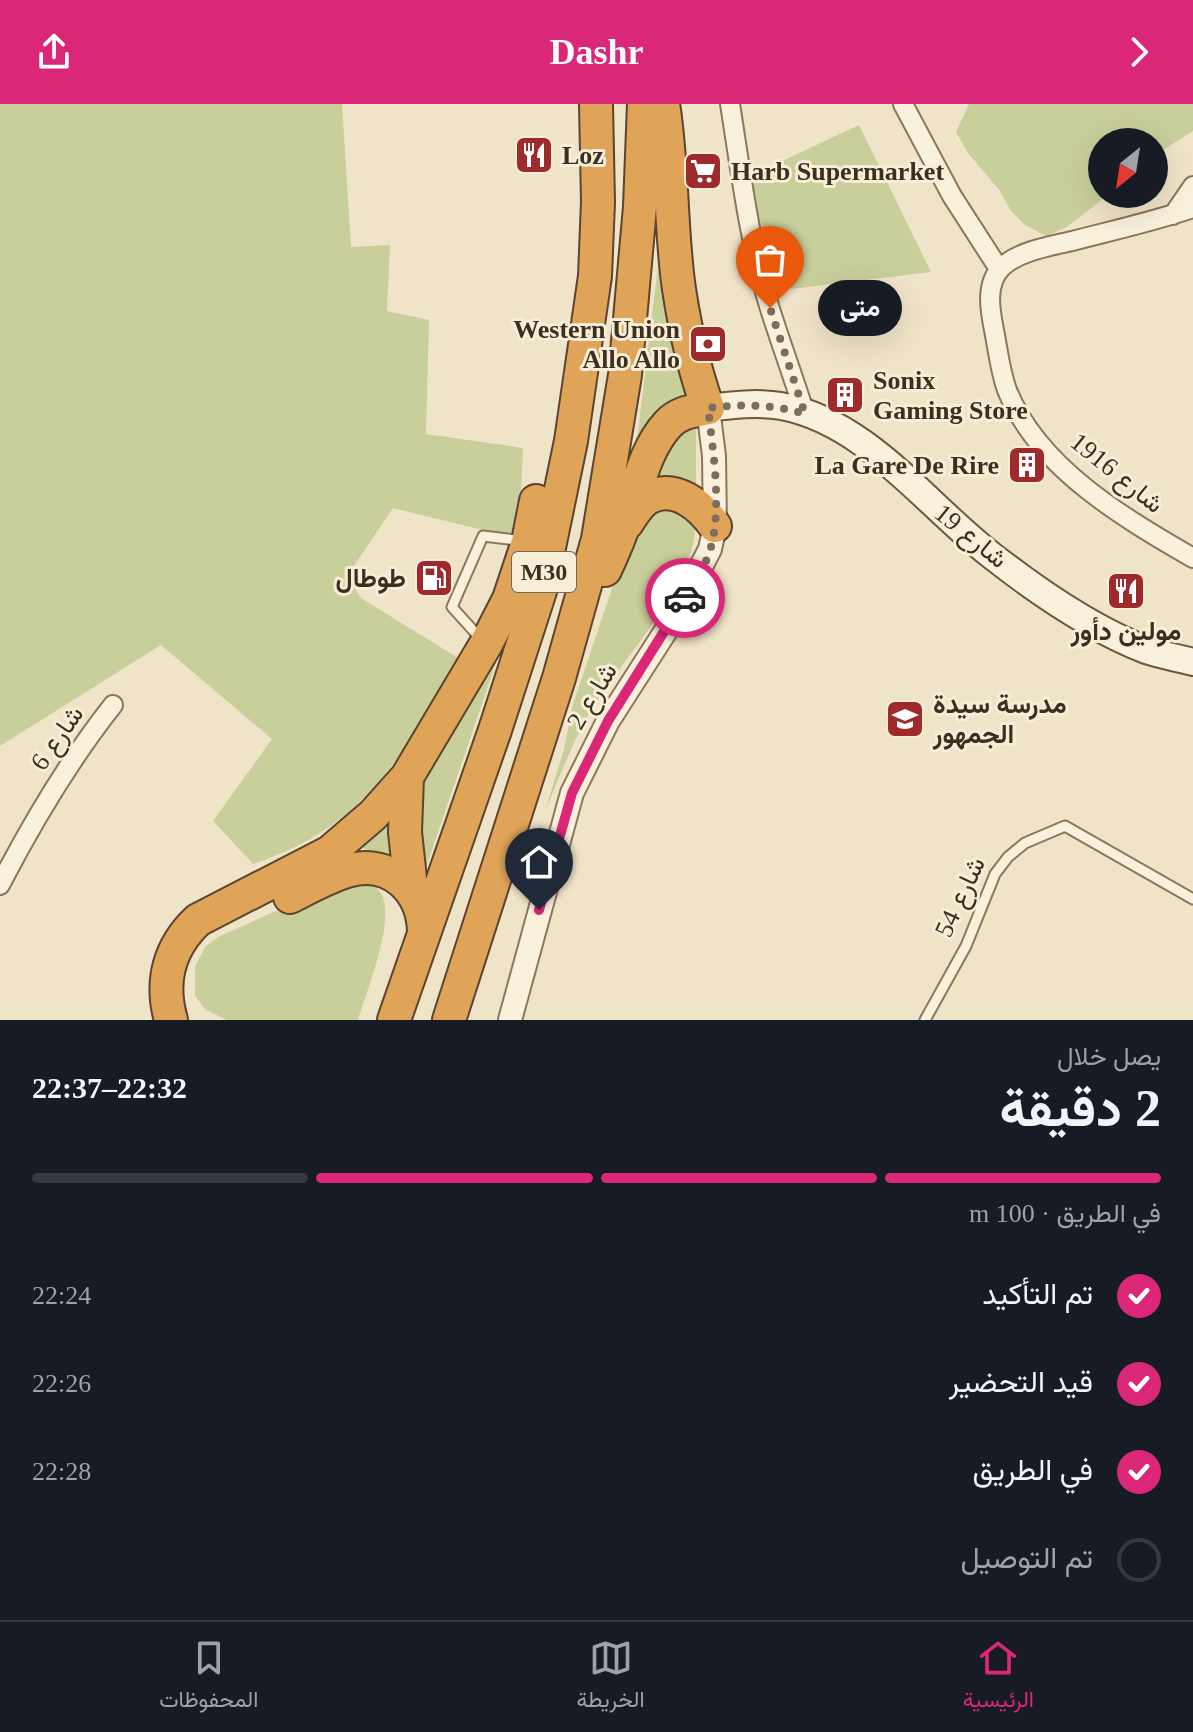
<!DOCTYPE html>
<html lang="ar">
<head>
<meta charset="utf-8">
<style>
  :root { --surface:#171b24; --page:#242831; --text:#f1f3f6; --muted:#9ea1a6; --line:#363941; --accent:#db2777 }
  body { margin:0; font-family:"Times New Roman",Vazirmatn,serif; background:var(--page); color:var(--text); direction:rtl; height:100vh; display:flex; flex-direction:column; font-size:30px; white-space:nowrap }
  * { box-sizing:border-box; margin:0 }
  p { font-size:26px; color:var(--muted) }
  .icon { flex:none; width:44px; height:44px; fill:none; stroke:currentColor; stroke-width:2; stroke-linecap:round; stroke-linejoin:round }
  .map { position:relative; height:916px; overflow:hidden; direction:ltr }
  .details { display:flex; flex-direction:column; background:var(--surface); flex:1 }
  .details>* { flex:none }
  .needle { width:52px; rotate:210deg }
  .controls { position:absolute; left:1088px; top:24px; display:grid; gap:16px }
  .controls a { display:grid; place-items:center; width:80px; height:80px; border-radius:50%; background:var(--surface); box-shadow:0 8px 32px #0002; font-size:40px }
  .pin { position:absolute; display:grid; place-items:center; width:68px; height:68px; color:#fff; margin:-82px -34px; border-radius:50% 50% 50% 0; rotate:-45deg; box-shadow:0 0 8px #0007 }
  .pin .icon { rotate:45deg }
  .courier { position:absolute; display:grid; place-items:center; width:80px; height:80px; margin:-40px; border:6px solid #db2777; border-radius:50%; background:#fff; color:#222; box-shadow:0 2px 10px #0007 }
  .bubble { position:absolute; height:56px; border-radius:28px; background:var(--surface); box-shadow:0 8px 32px #0002; font-size:26px; font-weight:700; line-height:56px; text-align:center; direction:rtl }
  .headline em { font-style:normal; font-weight:700 }
  .headline div { display:flex; flex-direction:column-reverse }
  .headline { display:flex; align-items:center; justify-content:space-between; height:136px; padding:0 32px }
  h1 { font-size:52px; font-weight:700; line-height:60px }
  .bar { display:grid; grid-template-columns:repeat(4,1fr); gap:12px 8px; align-content:center; height:96px; padding:0 32px }
  .bar i { height:10px; border-radius:6px; background:var(--line) }
  .bar .active { background:var(--accent) }
  .bar p { grid-column:span 4 }
  ol { padding:0 32px; list-style:none }
  li { display:flex; align-items:center; gap:24px; height:88px }
  li p { margin-inline-start:auto }
  li .icon { padding:8px; border-radius:50%; background:var(--accent); color:#fff; stroke-width:4 }
  li:last-child { color:var(--muted) }
  li i { width:44px; height:44px; border:4px solid var(--line); border-radius:50% }
  header { display:flex; justify-content:space-between; align-items:center; height:104px; padding:0 32px; background:var(--accent); color:#fff; font-size:36px; font-weight:700 }
  .tab-bar { display:flex; justify-content:space-around; align-items:center; height:112px; border-top:2px solid var(--line); background:var(--surface); font-size:22px; color:var(--muted) }
  .tab-bar a { display:grid; justify-items:center; gap:4px }
  .tab-bar .active { color:var(--accent) }
  .map>svg:first-child { display:block }
</style>
</head>
<body>
<header><svg class="icon" aria-label="forward" viewBox="0 0 24 24"><path d="M9 5l7 7-7 7"/></svg>Dashr<svg class="icon" aria-label="share" viewBox="0 0 24 24"><path d="M12 15V3M7 8l5-5 5 5M5 13v7h14v-7"/></svg></header>
<div class="map">
<svg width="1193" height="916" viewBox="0 0 1193 916">
  <rect width="100%" height="100%" fill="#f0e4c8"/>
  <path fill="#c9cf9b" d="M0,0H342L351,143L390,141L387,207L429,216L426,330L523,344L519,435L393,404L347,472L361,494L463,557C399,651 368,722 253,760L213,717L272,635L161,541L0,642Z
    M969,0H1193V27L1154,52V38H1102V90H1109L1067,123L1046,132L1025,121L1011,107L1000,87L968,49L956,28Z
    M859,21L931,168L791,185L742,76Z
    M660,146L685,292C659,302 646,318 636,344Z
    M696,319V383L677,373L656,374C663,346 667,328 696,319Z
    M665,400L694,419C702,470 622,557 595,600C574,633 561,671 545,707L564,645L573,600L626,443L643,412Z
    M534,448L421,778L415,696L429,655Z
    M395,703L399,758L355,741Z
    M354,772C364,775 374,778 380,788C398,812 366,888 358,916H227L206,906L195,892V863L205,843L218,833Z"/>
  <g fill="none" stroke-linecap="round" stroke-linejoin="round">
    <defs>
      <path id="service" d="M480,534L452,503L483,432L524,437
        M925,916L966,842L995,770L1008,753L1025,739L1065,722L1193,795"/>
      <path id="minor" d="M730,0C741,69 749,138 770,205C781,240 794,275 805,310
        M903,0L952,92L999,165
        M1193,104C1155,117 1115,126 1076,136C1053,142 1020,146 1002,163C985,179 990,206 994,226C998,246 1000,267 1007,286C1038,364 1124,414 1193,454
        M1173,111L1193,82
        M0,781C33,717 68,658 113,601"/>
      <path id="tertiary" d="M510,916L572,689L608,617L676,511L710,445L715,422L714,352L708,304"/>
      <path id="secondary" d="M708,304C732,301 757,298 781,302C867,318 925,400 991,451C1038,488 1090,524 1146,546C1161,551 1178,554 1193,558"/>
      <path id="motorway" d="M627,419C633,410 639,399 648,394C675,379 701,402 715,422
        M605,466C614,447 622,427 629,407C639,378 646,344 668,320C679,308 693,307 708,304C694,265 685,225 679,185C670,123 673,61 663,0
        M407,673L405,728L411,784
        M290,793C308,784 327,773 347,767C391,754 424,787 424,830
        M171,916C160,878 169,843 198,816L330,748L373,711L407,673L486,540L509,495L528,438L536,397
        M394,916L495,626L540,487L571,337L595,172L598,98L596,0
        M449,916L559,574L598,435L625,271L640,103L644,0"/>
    </defs>
    <use href="#service" stroke="#8d765c" stroke-width="13"/>
    <use href="#minor" stroke="#8d765c" stroke-width="22"/>
    <use href="#tertiary" stroke="#8d765c" stroke-width="26"/>
    <use href="#secondary" stroke="#6f573f" stroke-width="30"/>
    <use href="#motorway" stroke="#5b4430" stroke-width="36"/>
    <use href="#service" stroke="#faf1dc" stroke-width="9"/>
    <use href="#minor" stroke="#faf1dc" stroke-width="18"/>
    <use href="#tertiary" stroke="#faf1dc" stroke-width="22"/>
    <use href="#secondary" stroke="#faf1dc" stroke-width="26"/>
    <use href="#motorway" stroke="#e0a458" stroke-width="32"/>
  </g>
  <g fill="none" stroke-linecap="round" stroke-linejoin="round">
    <path stroke="#7c6e5b" stroke-width="8" stroke-dasharray="0 14.4" d="M685,494C695,478 706,461 711,443C722,402 713,347 708,304C742,300 772,300 805,310L770,204"/>
    <path stroke="#db2777" stroke-width="10" d="M539,806L572,689L608,617L685,494"/>
  </g>
  <defs>
    <symbol id="restaurant-square" viewBox="-11 -11 22 22"><rect x="-9" y="-9" width="18" height="18" rx="4" fill="#9e2a2b" stroke="#f7eed8"/><path d="M-5-6h1v4h1v-4h1v4h1v-4h1v5L-1.5 .5V6h-2V.5L-5-1ZM5-6V6H3V1.5H1.5Q1.5-4 5-6Z" fill="#fff"/></symbol>
    <symbol id="supermarket-square" viewBox="-11 -11 22 22"><rect x="-9" y="-9" width="18" height="18" rx="4" fill="#9e2a2b" stroke="#f7eed8"/><path d="M-6-5.5h2.5l.6 2H6L4.5 2H-2.5L-4.4-4H-6ZM-1.5 3.2a1.3 1.3 0 1 0 .1 0ZM3 3.2a1.3 1.3 0 1 0 .1 0Z" fill="#fff"/></symbol>
    <symbol id="bank-square" viewBox="-11 -11 22 22"><rect x="-9" y="-9" width="18" height="18" rx="4" fill="#9e2a2b" stroke="#f7eed8"/><path d="M-6-4H6V4H-6ZM0-2.3a2.3 2.3 0 1 0 0 4.6a2.3 2.3 0 1 0 0-4.6Z" fill="#fff"/></symbol>
    <symbol id="building-square" viewBox="-11 -11 22 22"><rect x="-9" y="-9" width="18" height="18" rx="4" fill="#9e2a2b" stroke="#f7eed8"/><path d="M-4-6H4V6H1V3H-1V6H-4ZM-2.5-4.3h1.7v1.8h-1.7ZM.8-4.3h1.7v1.8H.8ZM-2.5-1h1.7V.8h-1.7ZM.8-1h1.7V.8H.8Z" fill="#fff"/></symbol>
    <symbol id="fuel-square" viewBox="-11 -11 22 22"><rect x="-9" y="-9" width="18" height="18" rx="4" fill="#9e2a2b" stroke="#f7eed8"/><path d="M-5.5-6h7V0h2V4h1.3V-2.5L3-4.5l.8-.8L6-3V5H2.5V1h-1V6h-7ZM-4.2-4.7v3.2H.2V-4.7Z" fill="#fff"/></symbol>
    <symbol id="school-square" viewBox="-11 -11 22 22"><rect x="-9" y="-9" width="18" height="18" rx="4" fill="#9e2a2b" stroke="#f7eed8"/><path d="M0-5L7-2L0 1L-7-2ZM-4 1L0 2.5L4 1V4Q0 6-4 4Z" fill="#fff"/></symbol>
  </defs>
  <g fill-rule="evenodd">
    <use href="#restaurant-square" x="512" y="29" width="44" height="44"/>
    <use href="#supermarket-square" x="681" y="45" width="44" height="44"/>
    <use href="#bank-square" x="686" y="218" width="44" height="44"/>
    <use href="#building-square" x="823" y="269" width="44" height="44"/>
    <use href="#building-square" x="1005" y="339" width="44" height="44"/>
    <use href="#fuel-square" x="412" y="452" width="44" height="44"/>
    <use href="#restaurant-square" x="1104" y="465" width="44" height="44"/>
    <use href="#school-square" x="883" y="593" width="44" height="44"/>
  </g>
  <g text-anchor="middle" dominant-baseline="central" stroke-width="6" stroke-linejoin="round" paint-order="stroke">
    <rect fill="#f7eed8" stroke="#756857" stroke-width="2" x="512" y="448" width="64" height="40" rx="6"/>
    <g font-size="24" font-weight="bold" fill="#3d2e20">
      <text x="544" y="468">M30</text>
    </g>
    <g font-size="26" font-weight="bold" fill="#3d2e20" stroke="#f7eed8" text-anchor="start">
      <text x="562" y="51">Loz</text>
      <text x="731" y="67">Harb Supermarket</text>
      <text x="680" y="225" text-anchor="end">Western Union<tspan x="680" dy="30">Allo Allo</tspan></text>
      <text x="873" y="276">Sonix<tspan x="873" dy="30">Gaming Store</tspan></text>
      <text x="999" y="361" text-anchor="end">La Gare De Rire</text>
      <text x="406" y="474" text-anchor="end">طوطال</text>
      <text x="1126" y="527" text-anchor="middle">مولين دأور</text>
      <text x="933" y="600">مدرسة سيدة<tspan x="933" dy="30">الجمهور</tspan></text>
    </g>
    <g font-size="26" fill="#3d2e20" stroke="#f7eed8">
      <text transform="translate(1117 369) rotate(39)">شارع 1916</text>
      <text transform="translate(971 432) rotate(39)">شارع 19</text>
      <text transform="translate(592 592) rotate(-59)">شارع 2</text>
      <text transform="translate(57 634) rotate(-55)">شارع 6</text>
      <text transform="translate(960 793) rotate(-65)">شارع 54</text>
    </g>
  </g>
</svg>
<div class="controls">
<a><svg class="needle" viewBox="-14 -14 28 28"><path d="M0-13l5 13h-10z" fill="#e53935"/><path d="M0 13l5-13h-10z" fill="#9ea1a6"/></svg></a>
</div>
<div class="pin" style="left:770px;top:204px;background:#ea580c"><svg class="icon" aria-label="bag" viewBox="0 0 24 24"><path d="M5 8h14l-1 12H6zM9 8a3 3 0 0 1 6 0"/></svg></div>
<div class="pin" style="left:539px;top:806px;background:#1f2937"><svg class="icon" aria-label="home" viewBox="0 0 24 24"><path d="M3 11l9-7 9 7M6 9v11h12V9"/></svg></div>
<div class="courier" style="left:685px;top:494px"><svg class="icon" aria-label="car" viewBox="0 0 24 24"><path d="M5 17H2v-5l4-1 3-4h7l3 4 3 1v5h-3M9 17h6M6 11h13"/><circle cx="7" cy="17" r="2"/><circle cx="17" cy="17" r="2"/></svg></div>
<div class="bubble" style="left:818px;top:176px;width:84px">متى</div>
</div>
<section class="details">
<div class="headline"><div><h1>2 دقيقة</h1><p>يصل خلال</p></div><em>22:32–22:37</em></div>
<div class="bar"><i class="active"></i><i class="active"></i><i class="active"></i><i></i><p>في الطريق · 100 m</p></div>
<ol>
<li><svg class="icon" aria-label="check" viewBox="0 0 24 24"><path d="M5 12l5 5 9-10"/></svg>تم التأكيد<p>22:24</p></li>
<li><svg class="icon" aria-label="check" viewBox="0 0 24 24"><path d="M5 12l5 5 9-10"/></svg>قيد التحضير<p>22:26</p></li>
<li><svg class="icon" aria-label="check" viewBox="0 0 24 24"><path d="M5 12l5 5 9-10"/></svg>في الطريق<p>22:28</p></li>
<li><i></i>تم التوصيل</li>
</ol>
</section>
<nav class="tab-bar">
<a class="active"><svg class="icon" aria-label="home" viewBox="0 0 24 24"><path d="M3 11l9-7 9 7M6 9v11h12V9"/></svg>الرئيسية</a>
<a><svg class="icon" aria-label="map" viewBox="0 0 24 24"><path d="M3 6l6-2 6 2 6-2v14l-6 2-6-2-6 2zM9 4v14M15 6v14"/></svg>الخريطة</a>
<a><svg class="icon" aria-label="saved" viewBox="0 0 24 24"><path d="M7 4h10v16l-5-4-5 4z"/></svg>المحفوظات</a>
</nav>
</body>
</html>
